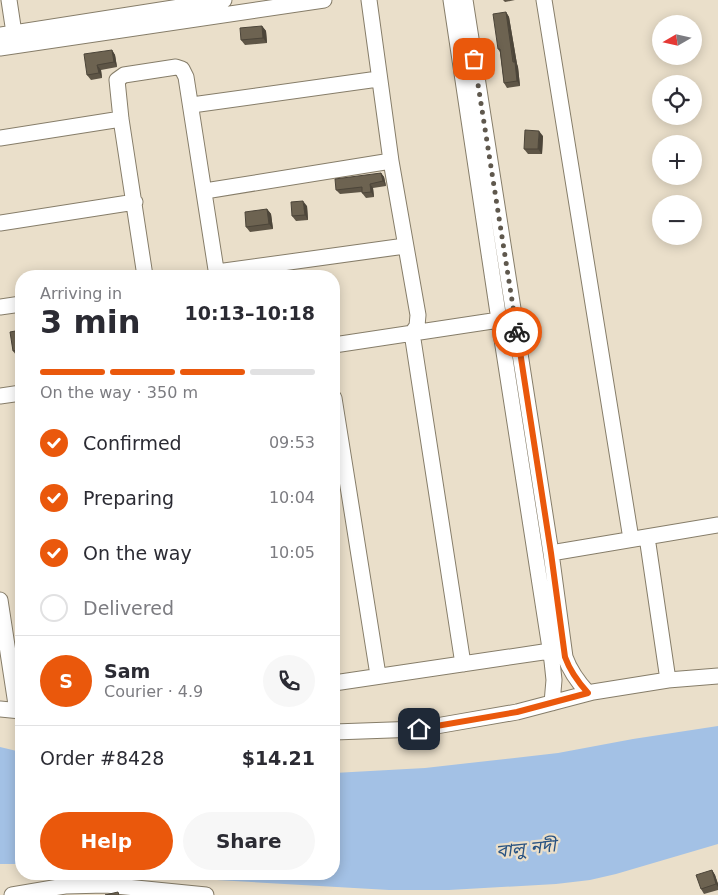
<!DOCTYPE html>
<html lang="en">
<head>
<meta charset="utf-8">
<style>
  :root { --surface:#fff; --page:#f7f7f7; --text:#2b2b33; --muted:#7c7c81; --line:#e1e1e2; --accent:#ea580c }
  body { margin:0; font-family:"DejaVu Sans","Noto Sans Bengali",sans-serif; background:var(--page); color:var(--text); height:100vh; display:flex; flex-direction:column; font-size:19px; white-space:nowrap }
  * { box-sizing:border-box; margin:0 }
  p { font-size:16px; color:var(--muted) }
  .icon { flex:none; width:28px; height:28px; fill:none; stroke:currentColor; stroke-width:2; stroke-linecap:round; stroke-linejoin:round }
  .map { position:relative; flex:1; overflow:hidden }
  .side { position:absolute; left:15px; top:270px; width:325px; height:610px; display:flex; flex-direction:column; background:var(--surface); border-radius:20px; box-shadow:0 2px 12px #0003 }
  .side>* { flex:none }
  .needle { width:32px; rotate:261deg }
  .fabs { position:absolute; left:652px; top:15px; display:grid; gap:10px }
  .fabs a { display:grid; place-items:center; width:50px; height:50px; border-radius:50%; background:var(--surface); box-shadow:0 2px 12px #0003; font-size:25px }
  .pin { position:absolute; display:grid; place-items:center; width:42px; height:42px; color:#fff; margin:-21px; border-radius:10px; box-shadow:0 2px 8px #0006 }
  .courier { position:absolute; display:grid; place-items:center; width:50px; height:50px; margin:-25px; border:4px solid #ea580c; border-radius:50%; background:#fff; color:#222; box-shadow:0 1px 6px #0007 }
  .head em { font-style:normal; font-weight:600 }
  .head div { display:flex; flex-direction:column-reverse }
  .head { display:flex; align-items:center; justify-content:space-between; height:85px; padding:0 25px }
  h1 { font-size:32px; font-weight:600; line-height:38px }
  .bar { display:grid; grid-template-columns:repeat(4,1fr); gap:8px 5px; align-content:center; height:60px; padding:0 25px }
  .bar i { height:6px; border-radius:4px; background:var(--line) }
  .bar .active { background:var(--accent) }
  .bar p { grid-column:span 4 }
  .line { display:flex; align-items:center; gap:12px; padding:0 25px; border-top:1px solid var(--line) }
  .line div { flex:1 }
  .round { display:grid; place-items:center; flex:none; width:52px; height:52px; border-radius:26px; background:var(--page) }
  ol { padding:0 25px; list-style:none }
  li { display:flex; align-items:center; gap:15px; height:55px }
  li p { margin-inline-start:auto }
  li .icon { padding:5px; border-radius:50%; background:var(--accent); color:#fff; stroke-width:4 }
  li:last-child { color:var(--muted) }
  li i { width:28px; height:28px; border:2px solid var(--line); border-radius:50% }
  .primary-button { display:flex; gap:10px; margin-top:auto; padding:10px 25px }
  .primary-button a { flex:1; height:58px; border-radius:30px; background:var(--accent); color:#fff; font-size:20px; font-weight:600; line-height:58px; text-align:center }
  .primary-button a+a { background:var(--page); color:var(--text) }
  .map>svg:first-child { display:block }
</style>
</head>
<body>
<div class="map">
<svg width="718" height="895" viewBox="0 0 718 895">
  <rect width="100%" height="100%" fill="#eadfca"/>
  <path fill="#a3c1e5" d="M718,726V844L616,874L590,880L556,884L449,890H389L199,879L169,874H334V773L425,768L558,753L633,739Z
    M0,747L21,752V864H0Z"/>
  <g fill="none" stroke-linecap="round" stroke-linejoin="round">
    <defs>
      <path id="minor" d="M9,0L14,33
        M369,0L391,161L418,315L417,326L412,333L463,664
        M451,0L499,320L552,661L554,680L552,703
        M465,0L551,553L565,657C570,671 578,682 588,693
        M544,0L631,539
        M0,35L224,0
        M0,48L324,0
        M192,105L378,79
        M0,138L121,119
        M205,191L391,161
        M0,223L135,202
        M217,272L405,246
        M145,276L121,119L117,80L124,75L176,67L182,69L186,77L217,276
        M0,307L21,304
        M334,345L499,320
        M0,396L21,393
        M334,398L378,675
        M647,537L668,680
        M551,553L718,525
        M0,600L17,711
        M334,683L550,651
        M0,709L21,711
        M334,732L419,729L517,712L593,692L668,680L718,676
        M12,895L65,886L106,885L206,895"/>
    </defs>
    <use href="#minor" stroke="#867d69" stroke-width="17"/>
    <use href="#minor" stroke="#fff" stroke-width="15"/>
  </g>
  <path fill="#5e5546" d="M503,0H515L505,2Z
    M506,12L509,17L517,64L518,67L520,86L507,88L504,83L500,52L498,49Z
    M262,26L266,31L267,43L245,45L241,40Z
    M112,50L115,55L117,67L101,70L102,78L91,80L87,75Z
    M543,136L542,154H528L524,149Z
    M381,173L384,177L386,186L373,188L374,197L366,198L362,193V192L340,194L336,190Z
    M307,206L308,220L296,221L292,216Z
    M267,209L271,214L273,229L250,232L246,227Z
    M21,330V354L16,355L13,351Z
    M712,870L715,875L718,884V890L704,894L701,889Z"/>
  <path fill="#4c4539" d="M506,12L509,17L517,64L518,67L520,86L517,81Z
    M262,26L266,31L267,43L263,38Z
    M112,50L115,55L117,67L114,62Z
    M97,65L101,70L102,78L99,73Z
    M539,131L543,136L542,154L538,149Z
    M381,173L384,177L386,186L383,181Z
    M370,184L373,188L374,197L371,192Z
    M303,201L307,206L308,220L305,215Z
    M267,209L271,214L273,229L269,224Z
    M712,870L715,875L718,884V887L716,884Z"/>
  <path fill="#6d6351" stroke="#4c4539" d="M506,12L513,62H515L517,81L504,83L500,49H498L493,14Z
    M262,26L263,38L241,40L240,28Z
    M112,50L114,62L97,65L99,73L87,75L84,54Z
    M525,130L539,131L538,149H524Z
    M381,173L383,181L370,184L371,192L362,193V187L336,190L335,179Z
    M303,201L305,215L292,216L291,202Z
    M267,209L269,224L246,227L245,212Z
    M21,330V341H20L21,349L13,351L10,332Z
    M712,870L716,884L701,889L696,875Z
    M118,892L119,895H105Z"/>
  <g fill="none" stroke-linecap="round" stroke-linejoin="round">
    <path stroke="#5f584d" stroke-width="5" stroke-dasharray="0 9" d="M474,59L517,332"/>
    <path stroke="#ea580c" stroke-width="6" d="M419,729L517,712L588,693C578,682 570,671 565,657L551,553L517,332"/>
  </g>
  <g text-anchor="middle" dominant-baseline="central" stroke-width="4.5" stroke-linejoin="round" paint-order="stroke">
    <g font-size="18" font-style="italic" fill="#295382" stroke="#eadfca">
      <text transform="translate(526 848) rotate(-6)">বালু নদী</text>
    </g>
  </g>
</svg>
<div class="fabs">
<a><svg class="needle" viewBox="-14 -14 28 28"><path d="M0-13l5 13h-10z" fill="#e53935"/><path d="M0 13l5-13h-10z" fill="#7c7c81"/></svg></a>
<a><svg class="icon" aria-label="locate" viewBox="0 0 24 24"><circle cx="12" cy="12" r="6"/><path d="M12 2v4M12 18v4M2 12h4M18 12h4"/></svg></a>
<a>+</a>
<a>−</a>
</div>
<div class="pin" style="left:474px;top:59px;background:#ea580c"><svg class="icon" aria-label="bag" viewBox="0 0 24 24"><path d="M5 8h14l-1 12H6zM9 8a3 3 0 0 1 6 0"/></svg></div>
<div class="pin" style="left:419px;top:729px;background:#1f2937"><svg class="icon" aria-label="home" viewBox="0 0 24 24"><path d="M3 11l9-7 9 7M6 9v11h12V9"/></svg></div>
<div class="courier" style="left:517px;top:332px"><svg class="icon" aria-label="bike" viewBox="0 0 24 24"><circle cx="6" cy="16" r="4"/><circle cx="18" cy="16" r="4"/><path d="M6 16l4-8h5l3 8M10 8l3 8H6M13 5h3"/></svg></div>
<section class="side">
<div class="head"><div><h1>3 min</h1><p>Arriving in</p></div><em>10:13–10:18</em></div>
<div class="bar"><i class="active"></i><i class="active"></i><i class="active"></i><i></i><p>On the way · 350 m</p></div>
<ol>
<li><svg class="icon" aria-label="check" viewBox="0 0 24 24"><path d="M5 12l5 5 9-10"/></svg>Confirmed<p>09:53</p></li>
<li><svg class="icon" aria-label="check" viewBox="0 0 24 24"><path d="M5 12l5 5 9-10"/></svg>Preparing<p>10:04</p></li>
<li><svg class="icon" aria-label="check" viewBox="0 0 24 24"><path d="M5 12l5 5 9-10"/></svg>On the way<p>10:05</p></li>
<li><i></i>Delivered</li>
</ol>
<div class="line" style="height:90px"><b class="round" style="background:var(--accent);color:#fff">S</b><div><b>Sam</b><p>Courier · 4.9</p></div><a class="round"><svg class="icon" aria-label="phone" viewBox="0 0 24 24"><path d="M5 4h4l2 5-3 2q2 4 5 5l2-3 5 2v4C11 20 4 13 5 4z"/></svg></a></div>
<div class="line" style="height:65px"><div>Order #8428</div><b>$14.21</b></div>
<div class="primary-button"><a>Help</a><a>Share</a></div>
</section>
</div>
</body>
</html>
